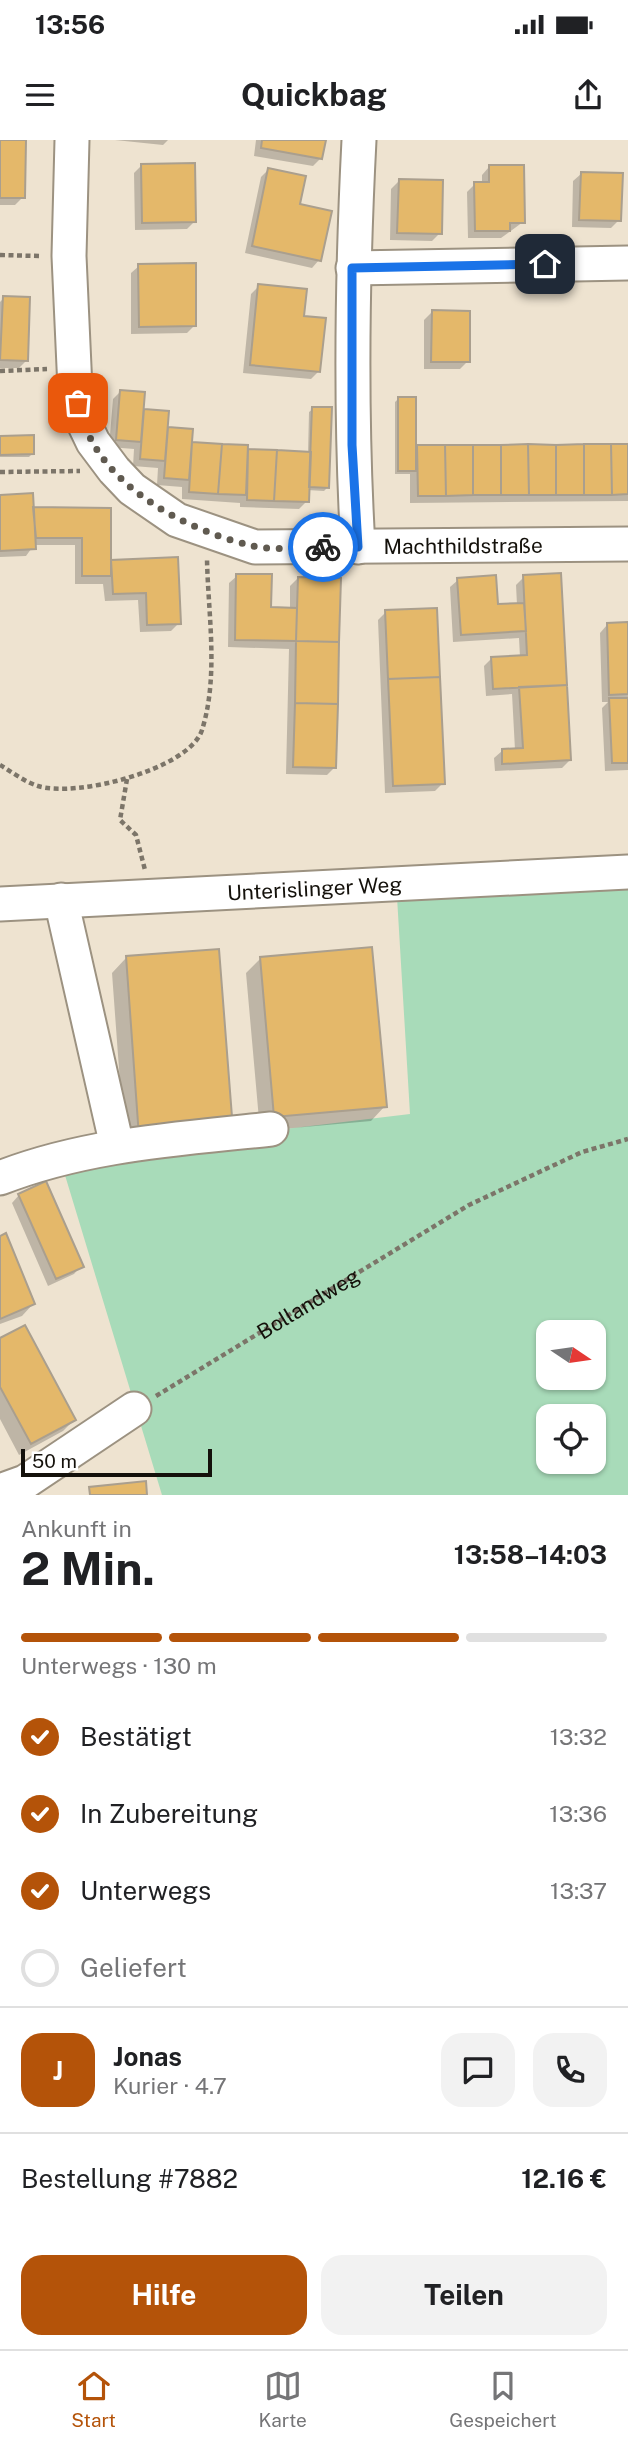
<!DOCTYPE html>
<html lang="de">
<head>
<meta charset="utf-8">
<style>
  :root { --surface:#fff; --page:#f2f2f2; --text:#202124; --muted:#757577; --line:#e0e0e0; --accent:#b45309 }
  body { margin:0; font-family:"Public Sans",sans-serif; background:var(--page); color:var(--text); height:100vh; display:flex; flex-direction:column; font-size:26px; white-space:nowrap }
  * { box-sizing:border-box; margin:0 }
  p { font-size:23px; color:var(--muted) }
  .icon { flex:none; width:38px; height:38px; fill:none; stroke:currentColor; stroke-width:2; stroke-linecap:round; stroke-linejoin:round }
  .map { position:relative; height:1355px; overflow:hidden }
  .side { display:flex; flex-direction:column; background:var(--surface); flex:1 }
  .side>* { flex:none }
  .needle { width:46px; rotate:103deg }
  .fabs { position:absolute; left:536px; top:1180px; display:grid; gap:14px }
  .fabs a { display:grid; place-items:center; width:70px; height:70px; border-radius:14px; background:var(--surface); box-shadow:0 2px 5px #0004; font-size:35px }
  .scale { position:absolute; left:21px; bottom:18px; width:191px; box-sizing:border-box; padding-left:7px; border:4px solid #14110b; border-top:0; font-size:19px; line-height:24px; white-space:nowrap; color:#14110b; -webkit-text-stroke:5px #fff; paint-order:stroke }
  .pin { position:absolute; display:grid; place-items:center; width:60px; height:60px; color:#fff; margin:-30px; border-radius:14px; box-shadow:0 4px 10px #0006 }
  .courier { position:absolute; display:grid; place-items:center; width:70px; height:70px; margin:-35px; border:5px solid #1a73e8; border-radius:50%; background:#fff; color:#222; box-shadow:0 2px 9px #0007 }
  .head em { font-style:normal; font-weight:700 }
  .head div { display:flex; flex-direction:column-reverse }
  .head { display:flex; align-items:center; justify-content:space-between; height:119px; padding:0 21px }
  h1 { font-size:46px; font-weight:700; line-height:52px }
  .bar { display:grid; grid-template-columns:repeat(4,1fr); gap:10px 7px; align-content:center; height:84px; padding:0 21px }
  .bar i { height:9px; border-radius:5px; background:var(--line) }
  .bar .current { background:var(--accent) }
  .bar p { grid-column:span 4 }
  .line { display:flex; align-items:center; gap:18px; padding:0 21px; border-top:2px solid var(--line) }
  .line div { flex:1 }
  .round { display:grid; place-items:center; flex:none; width:74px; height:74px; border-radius:21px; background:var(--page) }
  ol { padding:0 21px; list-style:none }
  li { display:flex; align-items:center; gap:21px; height:77px }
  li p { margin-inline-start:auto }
  li .icon { padding:7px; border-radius:50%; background:var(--accent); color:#fff; stroke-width:4 }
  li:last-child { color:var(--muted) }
  li i { width:38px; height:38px; border:4px solid var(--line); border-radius:50% }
  .cta { display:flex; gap:14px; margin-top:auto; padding:14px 21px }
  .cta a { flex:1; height:80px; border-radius:21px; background:var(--accent); color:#fff; font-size:28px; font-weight:700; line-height:80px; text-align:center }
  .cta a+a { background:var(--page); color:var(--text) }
  .status { display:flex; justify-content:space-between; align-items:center; height:49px; padding:0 35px; background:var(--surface); direction:ltr }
  .status svg { height:19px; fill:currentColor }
  header { display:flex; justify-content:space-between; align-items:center; height:91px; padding:0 21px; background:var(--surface); font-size:32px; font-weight:700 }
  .tab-bar { display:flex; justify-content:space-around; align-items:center; height:98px; border-top:2px solid var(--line); background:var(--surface); font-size:19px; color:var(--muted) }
  .tab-bar a { display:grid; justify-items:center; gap:4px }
  .tab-bar .current { color:var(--accent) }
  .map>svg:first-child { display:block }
</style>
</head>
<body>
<div class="status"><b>13:56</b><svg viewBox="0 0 49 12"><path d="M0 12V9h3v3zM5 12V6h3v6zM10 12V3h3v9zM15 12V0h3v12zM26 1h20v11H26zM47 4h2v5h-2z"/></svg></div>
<header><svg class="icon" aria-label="menu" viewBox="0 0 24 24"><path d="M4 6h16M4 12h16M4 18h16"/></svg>Quickbag<svg class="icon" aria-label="share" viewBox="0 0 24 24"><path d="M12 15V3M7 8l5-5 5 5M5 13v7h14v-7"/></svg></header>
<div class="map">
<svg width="628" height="1355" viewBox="0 0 628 1355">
  <rect width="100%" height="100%" fill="#eee3d0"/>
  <path fill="#a8dbb9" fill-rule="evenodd" d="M628,749V1355H162L61,1022L243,994L410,974L397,757ZM548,1192H593V1237H548ZM548,1276H593V1321H548Z"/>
  <path fill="#0003" d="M0,0H24L23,57L15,65H0Z
    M115,0H168L163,5Z
    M256,0H324L321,18L313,26L254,16Z
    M142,25L195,81L187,89L135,90L134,33Z
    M489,27L523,82L501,98H468L467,52L475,44H482V35Z
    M269,29L298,66L319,120L312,128L245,113L261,37Z
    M581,34L619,80L611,88L572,87L573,41Z
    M399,41L440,93L432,101L390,100L391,49Z
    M139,126L195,185L187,193L131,194V133Z
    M259,146L302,178L319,231L311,239L243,233L251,154Z
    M4,158L27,220L19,228H0V162Z
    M432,172L468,221L460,229H424V180Z
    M121,251L142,270L167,272L166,289L192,291L190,303L308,314L309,272L313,269L328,347L324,351L307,350V361L299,369L240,367V363L182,359V347L157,345L158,328L133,326L134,309L109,307L113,259Z
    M398,259L415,310L418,307L628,306V361L410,363V334H395V262Z
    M0,297L33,313L29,317H0Z
    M0,356L32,369H109V422L176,419L179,483L171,491L140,492L138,460L105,461L103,444H75V405H34L26,416L0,417Z
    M237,436L269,469H290V446L298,438L335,627L327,635L286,634L289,509L228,507L229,443Z
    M524,437L570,620L562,628L495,631L494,618L502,611L515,610L512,554L486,556L484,526L492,518L520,517L519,498L453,502L450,447L458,440L496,466L517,465L516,445Z
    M386,472L443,643L435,651L385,653L378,480Z
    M628,484V630L605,631L602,568L608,562H602L600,493L607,485Z
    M126,818L231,989L125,1011L112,833Z
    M260,819L385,966L371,981L260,991L246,833Z
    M19,1055L81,1126L74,1134L48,1146L12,1063Z
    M0,1098L33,1164L22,1176L0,1184Z
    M0,1200L74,1280L63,1291L19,1315L0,1279Z"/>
  <path fill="#e4b86a" stroke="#aa9f8e" stroke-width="2" d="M0,0H26L25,58H0Z
    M262,0H326L322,19L261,8Z
    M195,23L196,82L142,83L141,24Z
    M489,25H524L525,83H510V91H475L474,42H489Z
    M268,28L306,36L300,64L332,71L321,121L252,106Z
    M581,32L623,33L621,81L579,80Z
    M399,39L443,40L442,94L397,93Z
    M196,123V186L139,187L138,124Z
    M258,144L307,149L304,176L326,178L320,232L250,225Z
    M3,156L30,157L28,221L0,220Z
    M432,170L470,171V222H431Z
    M120,250L145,252L141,302L116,300Z
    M398,257H416V331H398Z
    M312,267H332L329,348L309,347Z
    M144,269L169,271L165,321L140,319Z
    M168,287L193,289L189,340L164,338Z
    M34,295V314L0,315V296Z
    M192,302L222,304L218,354L189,352Z
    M222,304L248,305L246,355L218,354Z
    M528,304L529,355H501V305Z
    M528,304L556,305V355H529Z
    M584,304V355H556V305Z
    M584,304H611L612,355H584Z
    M611,304H628V354L612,355Z
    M417,305H445L446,356H418Z
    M445,305H473V355L446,356Z
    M473,305H501V355H473Z
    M248,309L277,310L274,361L247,360Z
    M277,310L311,312L309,362L274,361Z
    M33,353L36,409L0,411V355Z
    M33,367L111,368V436H82V398H36Z
    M178,417L181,484L147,485L146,453L113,454L111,420Z
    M561,433L567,545L493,549L491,517L527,515L523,435Z
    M236,434H272L271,467L297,468L296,501L235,500Z
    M496,435L498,464L524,463L526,491L461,495L457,438Z
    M298,437L341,438L339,502L296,501Z
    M437,468L440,537L388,539L385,470Z
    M628,482V554L609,555L607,483Z
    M296,501L339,502L338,564L295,563Z
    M440,537L445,644L393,646L388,539Z
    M567,545L571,620L502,624V609L523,608L519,547Z
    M609,558H628V623H612Z
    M295,563L338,564L336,628L293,627Z
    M372,807L387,967L274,977L260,817Z
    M219,809L233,990L139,997L126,816Z
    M46,1041L84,1127L56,1139L18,1054Z
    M6,1093L35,1164L0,1179V1096Z
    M25,1185L76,1280L31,1304L0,1247V1198Z
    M146,1341L147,1355H90L89,1347Z"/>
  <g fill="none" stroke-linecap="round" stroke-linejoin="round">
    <defs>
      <g id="minor">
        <path id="s2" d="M72,0L69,116L75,249L81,277L93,302L114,330L132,349L177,380L255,407L628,404"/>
        <path d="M353,128L628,123"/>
        <path d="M358,407C350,271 352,136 359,0"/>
        <path d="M61,760L117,1006"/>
        <path id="s3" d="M0,764L628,732"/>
        <path d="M0,1038C87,1004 179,999 271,989"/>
        <path d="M0,1351L25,1342L134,1269"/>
      </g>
    </defs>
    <use href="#minor" stroke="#9c9281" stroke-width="37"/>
    <g stroke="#7c7569" stroke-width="4.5" stroke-dasharray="5 3.5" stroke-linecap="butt">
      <path d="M0,115L40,116"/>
      <path d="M0,231L47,229"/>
      <path d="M0,332L80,331"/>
      <path d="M0,625C12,632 25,642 38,646C75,658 189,630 202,590C219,536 208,474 207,419"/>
      <path d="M127,639L120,680L136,695L145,730"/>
      <path id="s1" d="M156,1256L469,1065L582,1012L628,999"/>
    </g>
    <use href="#minor" stroke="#fff" stroke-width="33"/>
  </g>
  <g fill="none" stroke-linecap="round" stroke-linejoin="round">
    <path stroke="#605a50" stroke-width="7" stroke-dasharray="0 12.6" d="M78,263C93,342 181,389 253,406C274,411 301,407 323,407"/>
    <path stroke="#1a73e8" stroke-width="9" d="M323,407H358L352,305V128L545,124"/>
  </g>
  <g text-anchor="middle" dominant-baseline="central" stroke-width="7" stroke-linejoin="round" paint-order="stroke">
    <g font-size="21" fill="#14110b" stroke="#fff">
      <text stroke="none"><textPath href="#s2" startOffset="712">Machthildstraße</textPath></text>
      <text stroke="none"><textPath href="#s3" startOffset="315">Unterislinger Weg</textPath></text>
      <text stroke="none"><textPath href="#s1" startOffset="178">Bollandweg</textPath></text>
    </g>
  </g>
</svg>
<div class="fabs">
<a><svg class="needle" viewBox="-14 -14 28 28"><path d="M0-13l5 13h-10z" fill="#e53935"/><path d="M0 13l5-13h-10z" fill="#757577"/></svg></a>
<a><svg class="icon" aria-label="locate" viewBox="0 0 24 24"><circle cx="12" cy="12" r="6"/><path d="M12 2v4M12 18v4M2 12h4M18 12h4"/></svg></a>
</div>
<div class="scale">50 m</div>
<div class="pin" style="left:78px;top:263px;background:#ea580c"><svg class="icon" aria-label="bag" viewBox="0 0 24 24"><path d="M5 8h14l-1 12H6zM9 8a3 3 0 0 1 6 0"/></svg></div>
<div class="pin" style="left:545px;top:124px;background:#1f2937"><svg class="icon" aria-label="home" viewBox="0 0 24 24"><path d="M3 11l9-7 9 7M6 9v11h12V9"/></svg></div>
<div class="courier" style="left:323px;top:407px"><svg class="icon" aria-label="bike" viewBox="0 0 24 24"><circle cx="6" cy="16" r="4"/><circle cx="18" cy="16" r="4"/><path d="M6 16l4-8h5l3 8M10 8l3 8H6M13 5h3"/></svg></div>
</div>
<section class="side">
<div class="head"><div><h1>2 Min.</h1><p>Ankunft in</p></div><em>13:58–14:03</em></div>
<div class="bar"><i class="current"></i><i class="current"></i><i class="current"></i><i></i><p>Unterwegs · 130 m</p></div>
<ol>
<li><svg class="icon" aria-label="check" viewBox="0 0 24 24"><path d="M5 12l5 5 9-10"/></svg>Bestätigt<p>13:32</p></li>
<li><svg class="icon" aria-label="check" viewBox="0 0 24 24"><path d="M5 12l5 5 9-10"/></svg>In Zubereitung<p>13:36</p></li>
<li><svg class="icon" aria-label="check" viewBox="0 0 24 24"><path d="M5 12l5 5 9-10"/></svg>Unterwegs<p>13:37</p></li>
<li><i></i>Geliefert</li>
</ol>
<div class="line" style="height:126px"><b class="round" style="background:var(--accent);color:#fff">J</b><div><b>Jonas</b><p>Kurier · 4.7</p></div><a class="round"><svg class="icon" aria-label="chat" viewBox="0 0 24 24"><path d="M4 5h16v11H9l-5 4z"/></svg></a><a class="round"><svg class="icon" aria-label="phone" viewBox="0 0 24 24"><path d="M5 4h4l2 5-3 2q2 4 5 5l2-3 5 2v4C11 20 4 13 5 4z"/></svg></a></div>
<div class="line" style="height:91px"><div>Bestellung #7882</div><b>12.16 €</b></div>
<div class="cta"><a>Hilfe</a><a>Teilen</a></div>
</section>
<nav class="tab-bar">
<a class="current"><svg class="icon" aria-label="home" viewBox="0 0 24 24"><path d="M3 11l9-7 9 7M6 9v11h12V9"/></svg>Start</a>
<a><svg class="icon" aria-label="map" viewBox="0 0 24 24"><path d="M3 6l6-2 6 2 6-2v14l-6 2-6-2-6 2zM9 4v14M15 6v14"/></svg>Karte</a>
<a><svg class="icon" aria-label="saved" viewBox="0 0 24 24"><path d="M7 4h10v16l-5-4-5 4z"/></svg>Gespeichert</a>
</nav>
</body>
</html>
